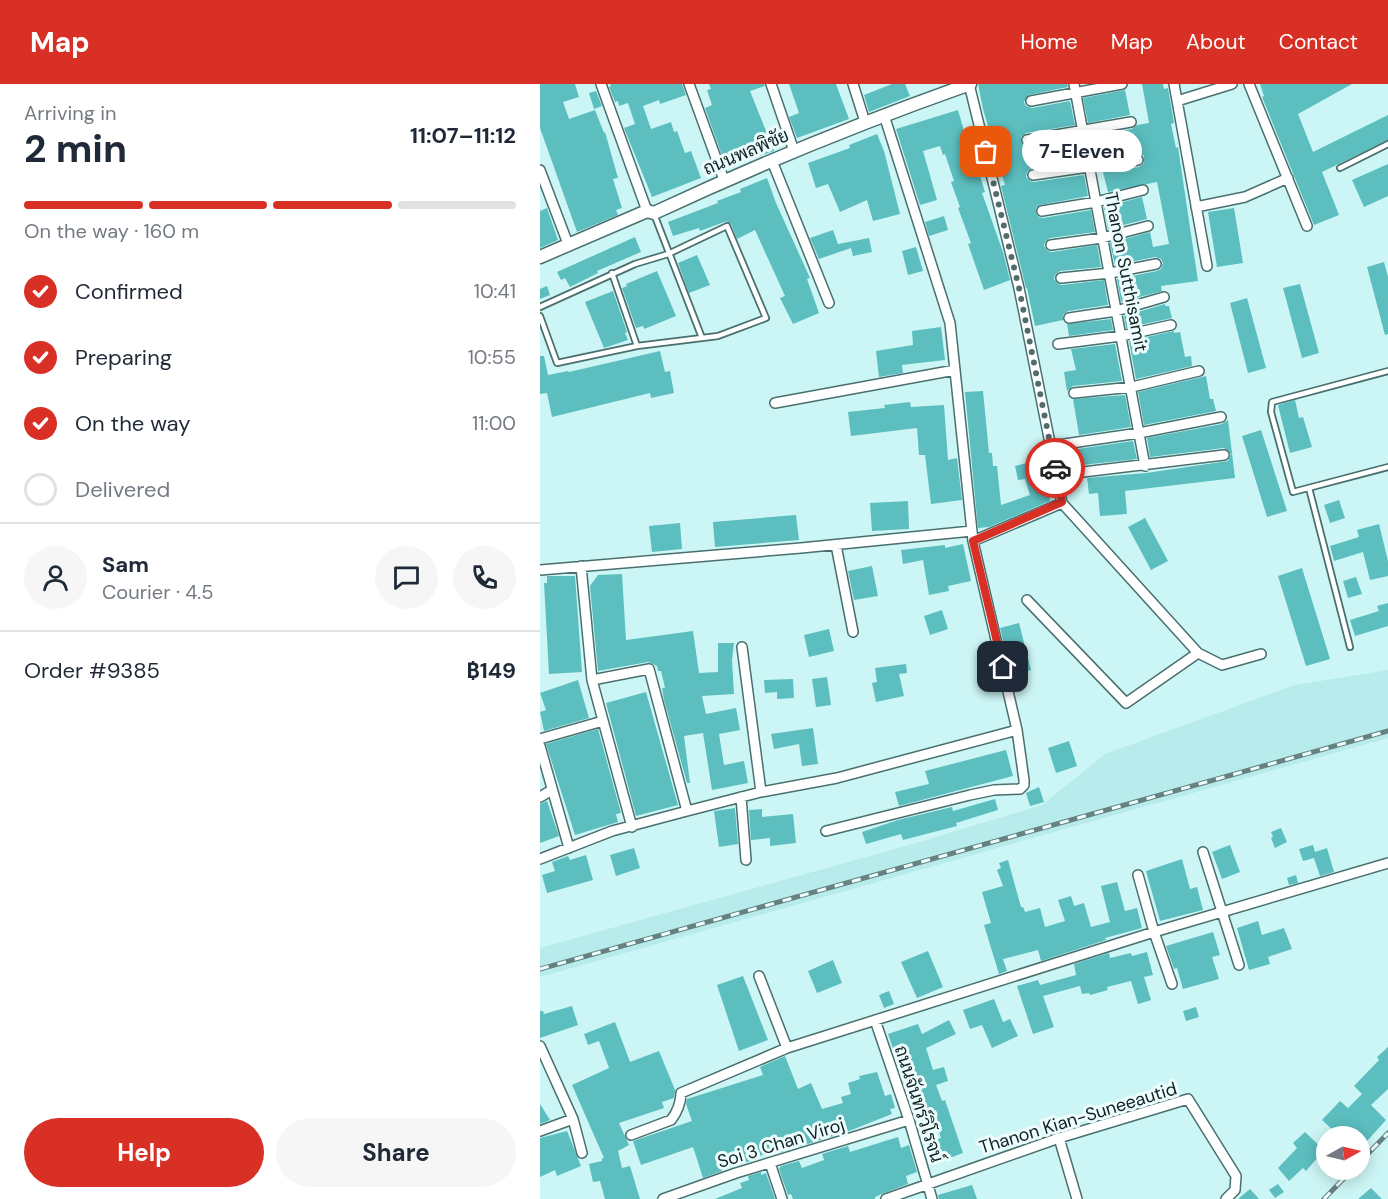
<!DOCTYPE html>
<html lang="en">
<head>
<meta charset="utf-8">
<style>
  :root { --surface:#fff; --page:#f6f6f7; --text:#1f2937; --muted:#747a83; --line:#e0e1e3; --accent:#d93025 }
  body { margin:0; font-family:"DM Sans",Sarabun,sans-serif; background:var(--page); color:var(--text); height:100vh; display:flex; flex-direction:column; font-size:22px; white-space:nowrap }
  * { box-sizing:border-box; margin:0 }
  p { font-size:20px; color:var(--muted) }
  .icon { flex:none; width:33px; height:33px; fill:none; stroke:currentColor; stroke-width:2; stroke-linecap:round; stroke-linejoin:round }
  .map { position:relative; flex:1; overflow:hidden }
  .details { display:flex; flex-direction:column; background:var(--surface); width:540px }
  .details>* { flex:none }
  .needle { width:39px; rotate:82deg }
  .fabs { position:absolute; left:776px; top:1042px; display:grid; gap:12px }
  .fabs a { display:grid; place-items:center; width:54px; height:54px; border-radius:50%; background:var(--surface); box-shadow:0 3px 15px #0003; font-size:30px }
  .pin { position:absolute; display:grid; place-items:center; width:51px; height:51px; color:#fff; margin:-26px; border-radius:12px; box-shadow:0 3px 9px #0006 }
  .courier { position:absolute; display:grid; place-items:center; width:60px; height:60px; margin:-30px; border:4px solid #d93025; border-radius:50%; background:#fff; color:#222; box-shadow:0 2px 8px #0007 }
  .bubble { position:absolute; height:42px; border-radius:21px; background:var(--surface); box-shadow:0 3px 15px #0003; font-size:20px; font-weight:700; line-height:42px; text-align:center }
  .summary em { font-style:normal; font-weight:700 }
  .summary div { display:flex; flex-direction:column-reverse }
  .summary { display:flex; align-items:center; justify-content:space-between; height:102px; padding:0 24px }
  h1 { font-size:39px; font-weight:700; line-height:45px }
  .bar { display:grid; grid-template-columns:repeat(4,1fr); gap:9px 6px; align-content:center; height:72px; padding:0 24px }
  .bar i { height:8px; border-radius:4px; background:var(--line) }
  .bar .selected { background:var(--accent) }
  .bar p { grid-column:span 4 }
  .line { display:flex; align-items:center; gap:15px; padding:0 24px; border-top:2px solid var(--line) }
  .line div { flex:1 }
  .round { display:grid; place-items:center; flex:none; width:63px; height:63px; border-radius:32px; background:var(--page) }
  ol { padding:0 24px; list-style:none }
  li { display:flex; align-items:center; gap:18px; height:66px }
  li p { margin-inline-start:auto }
  li .icon { padding:6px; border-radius:50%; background:var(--accent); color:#fff; stroke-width:4 }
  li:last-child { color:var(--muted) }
  li i { width:33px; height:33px; border:3px solid var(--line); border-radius:50% }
  .cta { display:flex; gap:12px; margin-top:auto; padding:12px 24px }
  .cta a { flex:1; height:69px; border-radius:36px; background:var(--accent); color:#fff; font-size:24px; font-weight:700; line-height:69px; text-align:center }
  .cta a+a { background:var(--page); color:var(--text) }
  header { display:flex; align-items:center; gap:36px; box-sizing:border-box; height:84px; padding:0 30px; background:var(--accent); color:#fff }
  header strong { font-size:28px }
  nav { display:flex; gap:33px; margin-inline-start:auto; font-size:21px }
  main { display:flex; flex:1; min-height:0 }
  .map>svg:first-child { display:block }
</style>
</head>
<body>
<header>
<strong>Map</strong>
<nav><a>Home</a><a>Map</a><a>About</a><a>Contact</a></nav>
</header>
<main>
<section class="details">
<div class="summary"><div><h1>2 min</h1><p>Arriving in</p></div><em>11:07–11:12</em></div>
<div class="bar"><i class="selected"></i><i class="selected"></i><i class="selected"></i><i></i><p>On the way · 160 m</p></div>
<ol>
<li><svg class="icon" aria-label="check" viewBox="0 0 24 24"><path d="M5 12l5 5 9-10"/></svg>Confirmed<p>10:41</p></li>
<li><svg class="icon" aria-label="check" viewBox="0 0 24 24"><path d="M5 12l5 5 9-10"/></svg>Preparing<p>10:55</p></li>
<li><svg class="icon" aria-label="check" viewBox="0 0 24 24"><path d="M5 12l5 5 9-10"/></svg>On the way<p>11:00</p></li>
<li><i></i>Delivered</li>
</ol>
<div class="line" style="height:108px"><a class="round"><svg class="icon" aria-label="person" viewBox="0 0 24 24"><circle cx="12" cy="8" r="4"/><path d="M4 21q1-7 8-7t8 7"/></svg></a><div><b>Sam</b><p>Courier · 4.5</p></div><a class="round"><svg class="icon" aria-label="chat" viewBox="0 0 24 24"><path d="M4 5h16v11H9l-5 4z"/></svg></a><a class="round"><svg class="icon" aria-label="phone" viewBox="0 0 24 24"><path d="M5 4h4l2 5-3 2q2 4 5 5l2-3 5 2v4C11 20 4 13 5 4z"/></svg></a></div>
<div class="line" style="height:78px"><div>Order #9385</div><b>฿149</b></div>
<div class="cta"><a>Help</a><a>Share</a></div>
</section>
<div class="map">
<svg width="848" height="1115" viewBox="0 0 848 1115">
  <rect width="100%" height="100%" fill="#ccf6f5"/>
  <path fill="#b8ecec" d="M848,586V654L0,893V864L362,763L502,721L565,670L755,601Z"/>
  <path fill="#5cbebf" d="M0,0H35L39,13L23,18L29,35L55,26L64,49L65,48L78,94L73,95L82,124L76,126L78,131L37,148L0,44Z
    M70,0H142L146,11L120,20L119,16L103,22L111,45L131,38L134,48L137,47L145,69L151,67L161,94L112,113L84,44L95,40L88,19L79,22L78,17L75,18L69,3L71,2Z
    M169,0H224L225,2L210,7L234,67L186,83L165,24L172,21L167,6L171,5Z
    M249,0H296L309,35L257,54L249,33L259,29Z
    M352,0H365L370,12L329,28L324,11Z
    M438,0H527L528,3L489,11L484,18L486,22L492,24L530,17L535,41L486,49L481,53V58L484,62L488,63L537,54L542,77L492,84L487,88L486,93L490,97L494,98L544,91L548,112L500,121L496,124V129L499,133L503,134L551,126L555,148L510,154L505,158L504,162L508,167L512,168L557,161L561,183L520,187L515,191L514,195L518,200L522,201L564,196L568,221L528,227L523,231V236L495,242L487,204H486L461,102L465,101L443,25Z
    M602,0H623L624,5L628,4L634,39L631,40L636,64L638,63L658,197L621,202L622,207L581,218L577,195L617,187L621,185L623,179L621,175L615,173L575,181L570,159L610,148L613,163L629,160L617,98L568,108L563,88L599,83L604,79V72L598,69L562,74L557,51L592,45L597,41L609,39Z
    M720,0H812L758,30L773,68L848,31V56L782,88L799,131L774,141L722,13L724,12Z
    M585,6L590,31L548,39L543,14Z
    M56,7L62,22L54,25L49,9Z
    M418,26L431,71H434L437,82L445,108L442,109L463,168L470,196L444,206L428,160L431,159L418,124L420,123L411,98L414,97L405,70L403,71L400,62L383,67L397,116L380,121L356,45Z
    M337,50L344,67L360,130L333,137L327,116L300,128L288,100L276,104L268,79L310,64L309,61Z
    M848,80V112L824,123L812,96Z
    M227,94L236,119L270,194L267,195L279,229L253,240L240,214L245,212L215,146L197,155L191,140L187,137L160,147L159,144L133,152L128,138L178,119L177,117L201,108L200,105Z
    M602,113L607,135L568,145L564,123Z
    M7,124L18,156L0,164V127Z
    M694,124L703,179L677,183L668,128Z
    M404,132L408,146L389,152L385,138Z
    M293,146L298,160L329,154L332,168L313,172L311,164L279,175L270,154Z
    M95,153L101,168L57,187L58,189L30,203L25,194L21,196L17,188Z
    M376,163L383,187L368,191L362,167Z
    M157,171L170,201L149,209L138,179Z
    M844,178L848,193V250L845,251L827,183Z
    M117,187L136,232L104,245L103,242L96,244L82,204L87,202L86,200Z
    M760,200L779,269L762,274L743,204Z
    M7,202L10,211L0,215V205Z
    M73,207L87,248L85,249L88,256L64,264L45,218Z
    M707,214L726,284L708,289L690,219Z
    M625,220V222H629L632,234L586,244L584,232Z
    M571,235L573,246L529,252L527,240Z
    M401,243L405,276L362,281L363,289L339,293L336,267L373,261L372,247Z
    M634,247V249L640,248L645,273L651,272L652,282L596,295L589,257Z
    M575,260L582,297L533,302L527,307L524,288L536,286L531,265Z
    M120,267L125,288L130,287L134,309L111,314L110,309L12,333L7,309L0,310V272H4L8,291L28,287L29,288Z
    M666,292L670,315H673L676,327L604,341L598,308Z
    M443,307L449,369H452L453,382H457L461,421L490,411L485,395L478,396L475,382L499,376L502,390L499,391L506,412L509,411L510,417L449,443L438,444L425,308Z
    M585,311L591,343L539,351L533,315Z
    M755,316L759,334L763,333L772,363L750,369L738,321Z
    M370,318L371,323L404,321L408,376L417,374L422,416L391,420L385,371H379L377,344L311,352L308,328L345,324L344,321Z
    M688,336L695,394L585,407L587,430L560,432L558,409L549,410L547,394L606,389L688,377L691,370L684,364L610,373L607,354L682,340Z
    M721,346L747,427L727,433L702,352Z
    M593,357L597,375L542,381L537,386L526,387L523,367Z
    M799,416L805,434L790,439L784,421Z
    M368,417L369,445L332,447L330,419Z
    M256,431L259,456L175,463L173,438Z
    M605,434L628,477L611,486L588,443Z
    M140,439L142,465L112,468L109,442Z
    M839,440L848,477V492L830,496L823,468L794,477L790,462L819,453L817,446Z
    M423,460L431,497L408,502L409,507L389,511L383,476L363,480L361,466L405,461V464Z
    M332,482L338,512L314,516L308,487Z
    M762,484L790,575L766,582L738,492Z
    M82,490L86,556L153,547L159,589L178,588V559H194L192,576L194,610L162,612L166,630L196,624L200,646L179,650L184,681L204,677L208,699L172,706L163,649L144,652L150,699H147L124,616L122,604H125L121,587H118L117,582L108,578L58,587L50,502L58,491Z
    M7,492H35L42,588L9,590L4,499H7Z
    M816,493L822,510L808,514L803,497Z
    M848,519V542L815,552L810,536L839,527L837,522Z
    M402,526L408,545L390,551L384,532Z
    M479,539L491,586L471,591L460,544Z
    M289,545L294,567L269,573L264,551Z
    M366,580L367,589L359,590L364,612L336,618L332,599L337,598L335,584Z
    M287,593L291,621L276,623L272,595Z
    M253,595L254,614L237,615V608L225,609L224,596Z
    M38,596L49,634L4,647L0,628L6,626L0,609Z
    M106,608L138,721L96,732L66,619Z
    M273,644L278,680L262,682L259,660L234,665L231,650Z
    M58,645L81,729L76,730L78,738L35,751L6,660Z
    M529,657L537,682L516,689L508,664Z
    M466,666L473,692L359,722L355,708L389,700L385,687Z
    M499,703L504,718L490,722L486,709Z
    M455,715L458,726L416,739L417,742L363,756L361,750L326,760L322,748L358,736L412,723L413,727Z
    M7,717L19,752L0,759V720Z
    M195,724L198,760L179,763L174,727Z
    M222,725V733L253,730L256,759L230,762V754L211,756L209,726Z
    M741,744L747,758L735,764L731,754L733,753L731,748Z
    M690,761L700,788L682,795L672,768Z
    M773,761L775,768L787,764L794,788L780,792L774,774L763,777L759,765Z
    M94,764L100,784L76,792L70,771Z
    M46,771L53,796L7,809L2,791L15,787L12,778L28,772L30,776Z
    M642,775L650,805L657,803L663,826L620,837L606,787Z
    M468,776L481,823H483L485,828L500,824L505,843L525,837L518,816L531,812L534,822L544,819L551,843L570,838L561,802L577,798L585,827L597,824L602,844L565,854L566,856L501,877L498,866L463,875L467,887L459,890L444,841L451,839L442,808L463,802L457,786L461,784L459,779Z
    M756,791L758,799L749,801L747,794Z
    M718,837L722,851L744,844L752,865L728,873L730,880L709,886L697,844Z
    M673,848L680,871L672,873L679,895L643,905L637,884L634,885L626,862Z
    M388,867L403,903L377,914L361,878Z
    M607,868L613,891L604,893L611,916L598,920L591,897L567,903L568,906L550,911L549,909L542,910L540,902L503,912L514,943L493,950L477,902L498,896L500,901L536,891L534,880L569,869L570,874L591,869L592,872Z
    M293,876L302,899L277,909L268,887Z
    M203,892L228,956L199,967L177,901Z
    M349,907L354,920L344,924L339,911Z
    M454,915L463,938L470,935L478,952L452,964L442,941L430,945L423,926Z
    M32,922L38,941L0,954V927H3L4,930Z
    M656,923L659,933L646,937L643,927Z
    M409,936L416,950L386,964L393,986L404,983L408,997L396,1001L402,1017L405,1016L423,1069L399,1078L392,1057L401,1054L395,1035L386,1038L377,1011L375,1012L364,983L360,985L348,950L378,940L382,950Z
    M75,938L90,978L119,967L135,1006L134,1014L122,1018L124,1024L79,1039L89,1061L78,1067L82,1084L90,1082L100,1115H65L60,1097L53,1098L49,1080L62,1077V1074H64L32,1001L69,984L59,957L48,961L44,950Z
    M848,963V1005L831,1021L846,1036L819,1066V1053H788L794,1047L782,1036L800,1017L808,1024L822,1010L814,1002L839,976L837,973Z
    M245,972L258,1005L271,999L282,1025L303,1019L301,1013L311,1010L308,999L320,995L319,992L337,988L345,1012L351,1010L355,1024L350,1025L352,1030L304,1049L238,1069L237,1066L216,1073L217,1075L182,1085V1087L163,1094L153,1063L101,1081L93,1057L152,1037L146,1020L147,1015L223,991L220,983Z
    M0,1020L10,1036L0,1040Z
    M27,1047L41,1082L17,1092L15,1086L0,1093V1054Z
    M765,1048L784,1066L766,1087L763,1084L749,1097L738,1084L757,1064L753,1059Z
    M358,1053L361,1064L369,1061L377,1088L366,1092L368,1100L344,1109L335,1113V1115H253L251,1110L248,1111L239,1085L241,1082L259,1077L262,1084L284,1076L282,1070L308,1062L310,1068Z
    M221,1088V1091L226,1089L235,1115H175L202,1104L200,1099L209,1096L208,1092Z
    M738,1100L744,1108L735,1114L729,1106Z
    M432,1101L437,1115H399L398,1111Z
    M831,1104L842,1115H818Z
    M710,1105L719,1115H698Z"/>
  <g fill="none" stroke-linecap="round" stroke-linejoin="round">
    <defs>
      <path id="lane" d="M800,84L848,60
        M72,189L97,262
        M0,223L95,180L128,170L187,142L226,234L178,252L162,254
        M0,232L17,279L97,262L162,254L114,130
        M848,287L732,318L731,328L753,408L848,383
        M769,404L810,563"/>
      <path id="street" d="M61,0L107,127
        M149,0L184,96
        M231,0L254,67
        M313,0L325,38
        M429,0L479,204L522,419L433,457
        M534,0L605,382
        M634,0L667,182
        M709,0L767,142
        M491,17L582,0
        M637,17L692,0
        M487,56L591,38
        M232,77L289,219
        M0,86L28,160
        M493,91L598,76
        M656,123L705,113L748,94
        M502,127L556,118L603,106
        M511,161L562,154L608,142
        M521,194L570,189L616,180
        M529,234L576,227L624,213
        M518,260L581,252L631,241
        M534,309L592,303L659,287
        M235,319L415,286
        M511,362L599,349L681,333
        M543,388L684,371
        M522,419L658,569L682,581L721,570
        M296,461L313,548
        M41,482L52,596L92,743
        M0,486L261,464L432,447
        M487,516L586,619L658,569
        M202,563L221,708
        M52,596L109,585L147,727
        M0,655L63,637
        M0,662L29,764
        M0,713L12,706
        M201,713L206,776
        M286,747L430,711L454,706L480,705L484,701V696L477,646L433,457L410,239L344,31
        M663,768L699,881
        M0,775L72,747L147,727L221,708L297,694L477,646
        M598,791L614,848L632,900
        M219,892L247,964
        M335,936L369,1036L392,1115
        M0,962L33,1035L42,1069
        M0,1047L33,1035
        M91,1051L131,1036C137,1029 141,1018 141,1009L247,964L614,848L848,779
        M519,1054L537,1115
        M230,1079L242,1115
        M123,1115L196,1089L369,1036
        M346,1115L519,1054L648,1015L696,1092L695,1106L686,1115"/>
      <path id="secondary" d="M0,173L107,127L114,129C217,81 322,38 430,0"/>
    </defs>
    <use href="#lane" stroke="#496f6f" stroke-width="8"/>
    <use href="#street" stroke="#496f6f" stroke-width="12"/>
    <use href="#secondary" stroke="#496f6f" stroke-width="15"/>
    <use href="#lane" stroke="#fff" stroke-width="4.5"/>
    <use href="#street" stroke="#fff" stroke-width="9"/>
    <use href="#secondary" stroke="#fff" stroke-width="12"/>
    <defs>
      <path id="rail" d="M0,885L848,647
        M819,1079L848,1049
        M784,1115L812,1086"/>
    </defs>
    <use href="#rail" stroke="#658180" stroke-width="5"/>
    <use href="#rail" stroke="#edfdfd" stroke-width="3" stroke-dasharray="9" stroke-linecap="butt"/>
  </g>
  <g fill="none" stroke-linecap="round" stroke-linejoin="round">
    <path stroke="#526c6b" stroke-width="6" stroke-dasharray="0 10.8" d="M446,68L479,204L515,384"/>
    <path stroke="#d93025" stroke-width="8" d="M463,583L433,457L522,418L515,384"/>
  </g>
  <g text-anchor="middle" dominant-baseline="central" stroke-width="6" stroke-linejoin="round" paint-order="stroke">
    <g font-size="18" fill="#112121" stroke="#edfdfd">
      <text transform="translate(206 68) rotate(-23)">ถนนพลพิชัย</text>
      <text transform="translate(586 188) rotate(79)">Thanon Sutthisamit</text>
      <text transform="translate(379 1020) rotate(72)">ถนนจันทร์วิโรจน์</text>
      <text transform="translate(538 1034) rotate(-17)">Thanon Kian-Suneeautid</text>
      <text transform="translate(241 1059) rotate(-17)">Soi 3 Chan Viroj</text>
    </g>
  </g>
</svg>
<div class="fabs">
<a><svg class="needle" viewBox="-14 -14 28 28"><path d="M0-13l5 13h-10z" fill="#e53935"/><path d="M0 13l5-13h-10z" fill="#747a83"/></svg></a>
</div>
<div class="pin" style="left:446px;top:68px;background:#ea580c"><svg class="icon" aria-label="bag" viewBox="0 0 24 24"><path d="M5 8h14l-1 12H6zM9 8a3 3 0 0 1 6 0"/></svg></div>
<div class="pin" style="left:463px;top:583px;background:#1f2937"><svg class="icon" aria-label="home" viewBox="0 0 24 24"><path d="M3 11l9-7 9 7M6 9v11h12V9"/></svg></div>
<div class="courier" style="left:515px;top:384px"><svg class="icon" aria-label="car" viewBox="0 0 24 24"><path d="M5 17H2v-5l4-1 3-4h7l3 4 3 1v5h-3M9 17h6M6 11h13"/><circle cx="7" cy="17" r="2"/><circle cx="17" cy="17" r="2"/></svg></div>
<div class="bubble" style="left:482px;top:46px;width:120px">7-Eleven</div>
</div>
</main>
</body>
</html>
